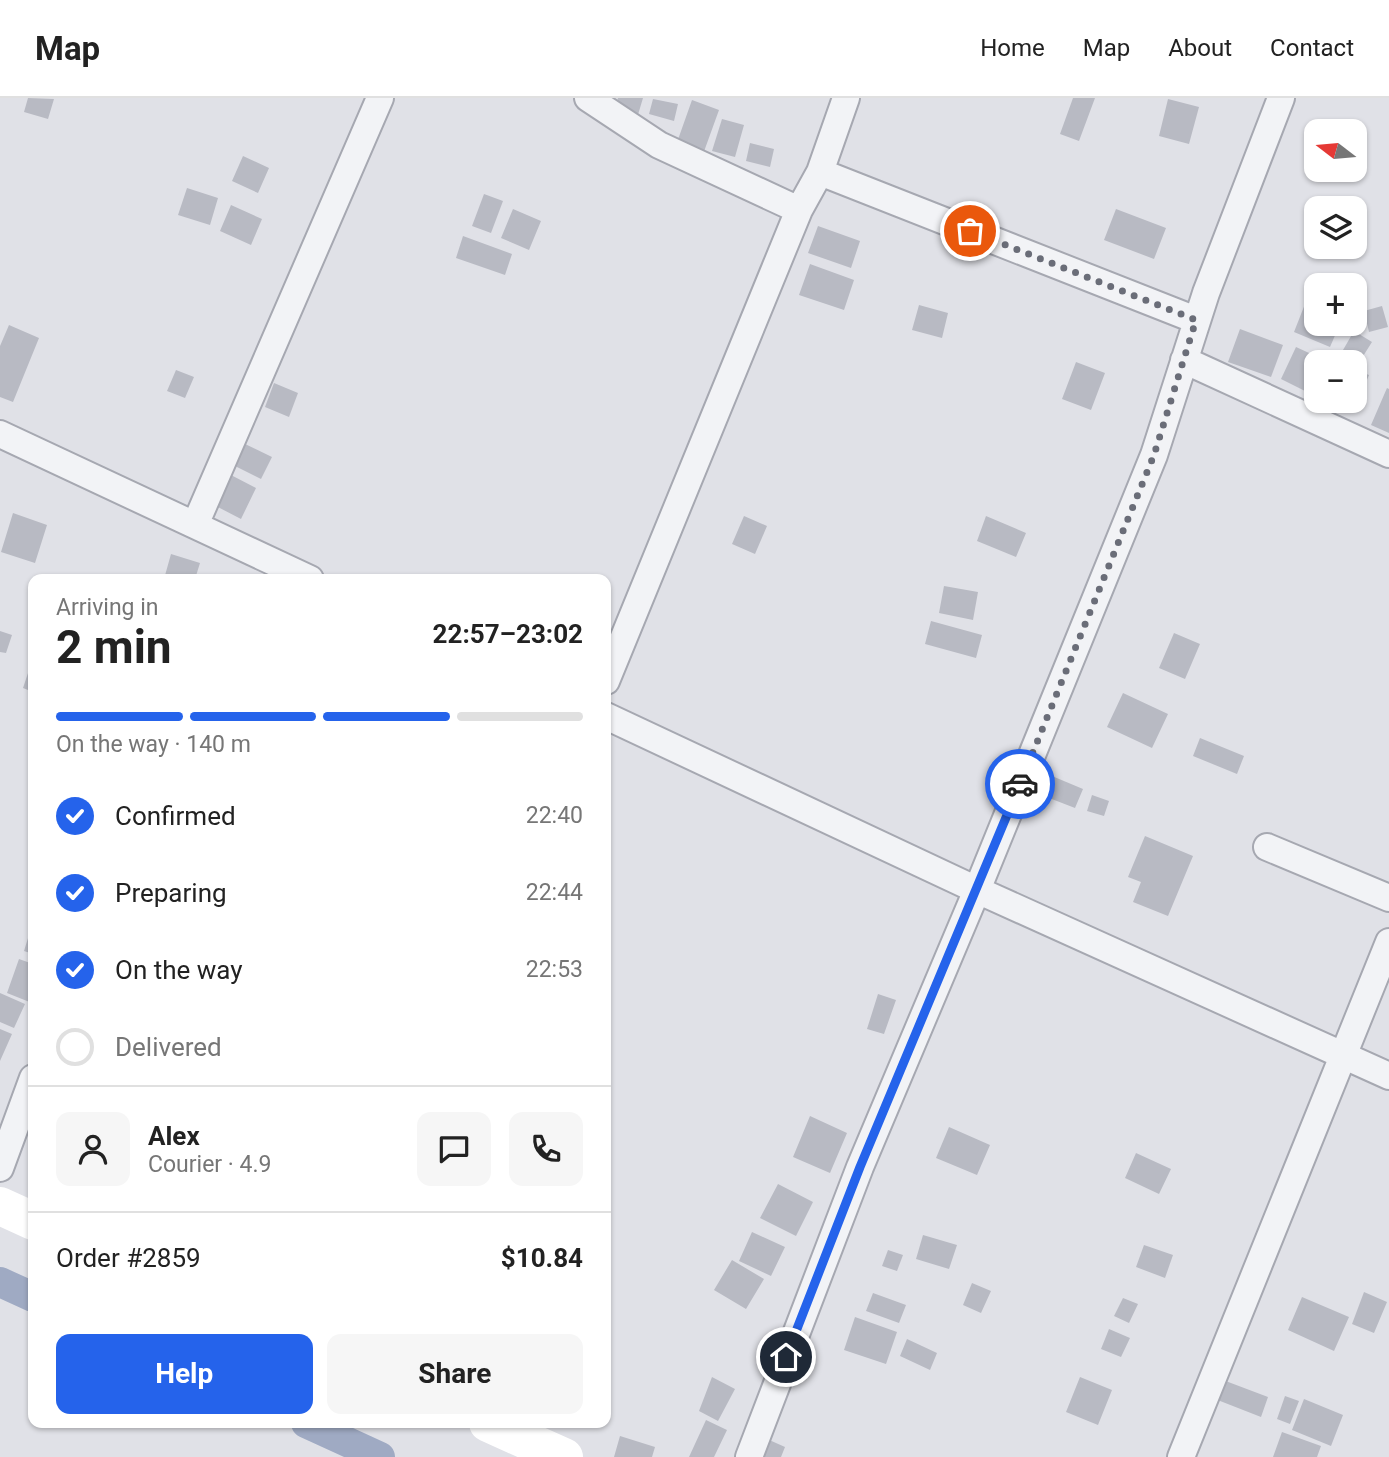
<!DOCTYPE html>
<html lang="en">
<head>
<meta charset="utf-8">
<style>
  :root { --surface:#fff; --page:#f6f6f6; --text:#222; --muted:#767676; --line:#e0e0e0; --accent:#2563eb }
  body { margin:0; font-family:Roboto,sans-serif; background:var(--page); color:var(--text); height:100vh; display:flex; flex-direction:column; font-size:26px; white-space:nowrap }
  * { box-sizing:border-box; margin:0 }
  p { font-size:23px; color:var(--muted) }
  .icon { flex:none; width:38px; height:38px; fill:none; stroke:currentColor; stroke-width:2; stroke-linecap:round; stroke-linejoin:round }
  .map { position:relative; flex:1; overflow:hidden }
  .panel { position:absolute; left:28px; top:476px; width:583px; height:854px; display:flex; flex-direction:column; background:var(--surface); border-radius:14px; box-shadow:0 2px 5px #0004 }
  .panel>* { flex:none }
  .needle { width:46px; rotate:286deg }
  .fabs { position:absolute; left:1304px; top:21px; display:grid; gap:14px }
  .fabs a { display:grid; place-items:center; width:63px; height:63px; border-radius:14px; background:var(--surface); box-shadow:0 2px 5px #0004; font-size:35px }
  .pin { position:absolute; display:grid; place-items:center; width:60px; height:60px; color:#fff; margin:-30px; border:4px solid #fff; border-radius:50%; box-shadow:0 2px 7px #0007 }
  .courier { position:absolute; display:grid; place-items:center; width:70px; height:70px; margin:-35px; border:5px solid #2563eb; border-radius:50%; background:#fff; color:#222; box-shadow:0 2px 9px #0007 }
  .headline em { font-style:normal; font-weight:700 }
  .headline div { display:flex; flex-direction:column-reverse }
  .headline { display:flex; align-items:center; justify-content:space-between; height:119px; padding:0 28px }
  h1 { font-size:46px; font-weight:700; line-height:52px }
  .bar { display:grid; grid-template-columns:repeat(4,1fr); gap:10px 7px; align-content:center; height:84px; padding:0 28px }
  .bar i { height:9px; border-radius:5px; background:var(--line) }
  .bar .active { background:var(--accent) }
  .bar p { grid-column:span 4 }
  .line { display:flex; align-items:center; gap:18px; padding:0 28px; border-top:2px solid var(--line) }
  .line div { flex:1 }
  .round { display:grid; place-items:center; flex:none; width:74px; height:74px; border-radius:14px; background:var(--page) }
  ol { padding:0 28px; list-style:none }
  li { display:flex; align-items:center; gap:21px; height:77px }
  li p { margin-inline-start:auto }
  li .icon { padding:7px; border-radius:50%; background:var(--accent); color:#fff; stroke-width:4 }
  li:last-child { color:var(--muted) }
  li i { width:38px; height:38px; border:4px solid var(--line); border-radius:50% }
  .button { display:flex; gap:14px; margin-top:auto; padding:14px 28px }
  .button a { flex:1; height:80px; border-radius:14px; background:var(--accent); color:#fff; font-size:28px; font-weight:700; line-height:80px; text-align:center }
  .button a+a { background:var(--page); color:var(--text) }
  header { display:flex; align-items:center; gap:42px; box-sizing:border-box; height:98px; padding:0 35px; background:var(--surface); border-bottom:2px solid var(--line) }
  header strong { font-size:33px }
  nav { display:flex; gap:38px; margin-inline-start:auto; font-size:24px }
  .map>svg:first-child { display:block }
</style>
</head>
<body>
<header>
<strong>Map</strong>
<nav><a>Home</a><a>Map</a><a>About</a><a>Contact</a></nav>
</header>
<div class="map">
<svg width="1389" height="1359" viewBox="0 0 1389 1359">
  <rect width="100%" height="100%" fill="#e0e1e7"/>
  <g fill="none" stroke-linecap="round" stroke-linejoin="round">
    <path stroke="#9faac3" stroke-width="30" d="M0,1184L33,1199
      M306,1325L380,1359"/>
  </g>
  <path fill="#b8bac3" d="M28,0L54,1L48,21L24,14Z
    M618,0H643L637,20L614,13Z
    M1073,0H1095L1079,43L1060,36Z
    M653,1L678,6L674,23L649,16Z
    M1168,1L1199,9L1189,46L1159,38Z
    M692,2L719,12L702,59L675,50Z
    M722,21L744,27L735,59L712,53Z
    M750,45L774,51L770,69L746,63Z
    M243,58L269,70L258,95L232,83Z
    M187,90L218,100L210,127L178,117Z
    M484,96L503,103L491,135L472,128Z
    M231,107L262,121L251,147L220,133Z
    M513,111L541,123L529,152L501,140Z
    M1116,111L1166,130L1154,161L1104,142Z
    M818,128L860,143L851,170L808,155Z
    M463,138L512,156L505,177L456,160Z
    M810,166L854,182L844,212L799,197Z
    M1305,206L1316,211V226H1340L1330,249L1294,234Z
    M919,207L948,215L942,240L912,232Z
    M1382,208L1388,229L1369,234L1364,213Z
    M9,227L39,240L13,304L0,299V248Z
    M1240,231L1283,247L1271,279L1228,264Z
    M1354,233L1372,244L1360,263L1343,252Z
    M1296,249L1320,260L1316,264L1305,293L1281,281Z
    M1076,264L1105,275L1091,312L1062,301Z
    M1354,271L1369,277L1353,315L1334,307L1336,303H1354Z
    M176,272L194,279L185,300L167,293Z
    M274,285L298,295L289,319L265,309Z
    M1387,290L1389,291V335L1371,327Z
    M243,345L272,359L261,381L233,367Z
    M229,376L256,390L241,421L214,407Z
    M13,415L47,427L35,465L1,454Z
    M744,418L767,428L755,456L732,446Z
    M986,418L1026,435L1016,459L977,443Z
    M171,456L200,465L195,481H164Z
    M944,488L978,494L973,522L939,515Z
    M931,523L982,537L976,560L925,546Z
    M0,533L12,537L6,555L0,554Z
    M1174,535L1200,546L1185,581L1159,570Z
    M33,560V594L23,590Z
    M1123,595L1168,616L1152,650L1107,629Z
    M1200,640L1244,658L1237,676L1193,658Z
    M1040,673L1083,691L1075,710L1031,693Z
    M1092,697L1109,703L1104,718L1087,713Z
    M1145,738L1193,758L1168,818L1133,804L1141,784L1128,779Z
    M33,824V856L24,853Z
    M19,861L33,866L32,905L7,895Z
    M0,895L25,906L14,930L0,924Z
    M878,896L896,902L884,936L867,931Z
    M0,931L12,936L0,963Z
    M810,1018L847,1035L830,1075L793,1059Z
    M949,1029L990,1047L977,1077L936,1060Z
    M1136,1055L1171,1071L1159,1096L1125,1080Z
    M778,1086L813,1104L796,1138L760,1120Z
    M752,1134L785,1149L771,1178L739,1163Z
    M923,1137L957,1147L949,1171L916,1161Z
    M1144,1147L1173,1157L1165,1180L1136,1169Z
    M888,1152L903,1157L897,1173L882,1168Z
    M732,1162L764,1181L746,1211L714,1192Z
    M972,1185L991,1193L981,1215L963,1207Z
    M1364,1194L1387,1204L1374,1235L1352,1226Z
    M873,1195L906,1207L899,1225L866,1213Z
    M1302,1199L1349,1219L1334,1253L1288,1232Z
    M1123,1200L1138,1206L1129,1225L1114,1218Z
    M855,1219L897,1234L886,1266L844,1252Z
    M1109,1231L1130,1240L1121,1259L1101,1251Z
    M907,1241L937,1255L930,1272L900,1258Z
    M712,1279L735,1291L718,1323L699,1313Z
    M1080,1279L1112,1292L1098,1327L1066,1314Z
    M1223,1282L1268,1299L1261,1319L1215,1301Z
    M1285,1298L1299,1303L1290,1326L1277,1321Z
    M1304,1301L1343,1317L1331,1348L1292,1332Z
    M706,1322L727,1332L714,1359H689Z
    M1282,1334L1321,1348L1317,1359H1273Z
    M620,1338L655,1349L652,1359H614Z
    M767,1341L785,1349L781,1359H760Z"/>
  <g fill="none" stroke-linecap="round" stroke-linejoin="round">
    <defs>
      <path id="street" d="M588,0L659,47L799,112
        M820,74L1196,222
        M1184,262L1389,356
        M0,336L310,481
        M195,427L380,0
        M606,583L799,112L820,74L846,0
        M606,618L977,792L1389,978
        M1267,749L1389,800
        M0,1070L33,980
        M749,1359L860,1069L977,792L1154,357L1206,195L1281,0
        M1181,1359L1389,844"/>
    </defs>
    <use href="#street" stroke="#a6a8b1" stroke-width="30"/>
    <use href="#street" stroke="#f2f3f6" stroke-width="26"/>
    <path stroke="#fff" stroke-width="38" d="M0,1108L33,1123
      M488,1325L564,1359"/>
  </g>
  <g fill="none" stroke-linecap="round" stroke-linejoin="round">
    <path stroke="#6a6d78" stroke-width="7" stroke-dasharray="0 12.6" d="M970,133L1196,222L1154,357L1020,686"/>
    <path stroke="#2563eb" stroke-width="9" d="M786,1259L860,1069L1020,686"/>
  </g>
</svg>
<div class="fabs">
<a><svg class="needle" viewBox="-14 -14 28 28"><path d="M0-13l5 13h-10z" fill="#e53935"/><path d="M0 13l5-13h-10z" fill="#767676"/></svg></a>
<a><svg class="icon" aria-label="layers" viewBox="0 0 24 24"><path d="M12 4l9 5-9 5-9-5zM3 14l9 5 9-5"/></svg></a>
<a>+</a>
<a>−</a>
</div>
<div class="pin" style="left:970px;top:133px;background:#ea580c"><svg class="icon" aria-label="bag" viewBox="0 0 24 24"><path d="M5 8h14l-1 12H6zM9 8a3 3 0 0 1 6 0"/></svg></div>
<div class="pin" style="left:786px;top:1259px;background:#1f2937"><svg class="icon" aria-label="home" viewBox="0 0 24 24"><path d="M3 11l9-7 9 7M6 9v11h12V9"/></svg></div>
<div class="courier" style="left:1020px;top:686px"><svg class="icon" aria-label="car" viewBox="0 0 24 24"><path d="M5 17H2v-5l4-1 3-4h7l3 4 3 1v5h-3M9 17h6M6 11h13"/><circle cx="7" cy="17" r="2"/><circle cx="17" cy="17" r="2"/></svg></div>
<section class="panel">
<div class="headline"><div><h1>2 min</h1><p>Arriving in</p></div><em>22:57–23:02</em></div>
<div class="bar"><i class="active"></i><i class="active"></i><i class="active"></i><i></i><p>On the way · 140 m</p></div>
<ol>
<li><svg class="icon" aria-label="check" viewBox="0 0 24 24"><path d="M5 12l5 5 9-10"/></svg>Confirmed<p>22:40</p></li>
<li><svg class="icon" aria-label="check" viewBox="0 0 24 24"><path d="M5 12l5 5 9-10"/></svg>Preparing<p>22:44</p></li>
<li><svg class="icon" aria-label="check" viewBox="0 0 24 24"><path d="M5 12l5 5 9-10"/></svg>On the way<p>22:53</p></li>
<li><i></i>Delivered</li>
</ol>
<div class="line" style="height:126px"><a class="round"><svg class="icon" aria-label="person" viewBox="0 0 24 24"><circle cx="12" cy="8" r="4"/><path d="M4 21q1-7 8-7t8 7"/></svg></a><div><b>Alex</b><p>Courier · 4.9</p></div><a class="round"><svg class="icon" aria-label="chat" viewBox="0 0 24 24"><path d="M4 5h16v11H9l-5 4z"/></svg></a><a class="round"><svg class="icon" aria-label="phone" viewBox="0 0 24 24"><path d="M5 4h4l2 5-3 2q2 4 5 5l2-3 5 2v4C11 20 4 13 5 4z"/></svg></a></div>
<div class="line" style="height:91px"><div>Order #2859</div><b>$10.84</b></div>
<div class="button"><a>Help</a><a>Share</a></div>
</section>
</div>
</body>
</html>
